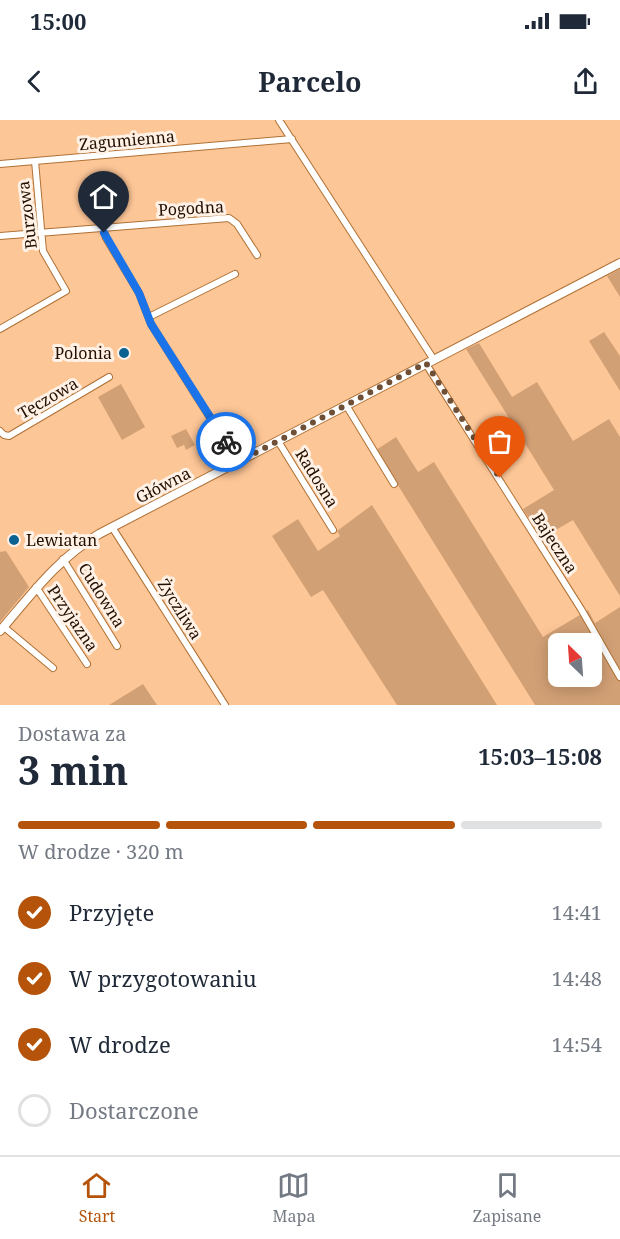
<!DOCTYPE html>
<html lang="pl">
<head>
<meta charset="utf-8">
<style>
  :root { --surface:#fff; --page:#f2f2f3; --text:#1f2937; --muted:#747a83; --line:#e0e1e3; --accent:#b45309 }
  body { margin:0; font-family:"Noto Serif",serif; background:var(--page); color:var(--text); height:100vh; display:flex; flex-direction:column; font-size:22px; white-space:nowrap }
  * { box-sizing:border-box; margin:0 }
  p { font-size:20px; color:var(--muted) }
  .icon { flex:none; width:33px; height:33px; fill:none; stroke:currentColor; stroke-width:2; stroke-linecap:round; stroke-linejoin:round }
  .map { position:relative; height:585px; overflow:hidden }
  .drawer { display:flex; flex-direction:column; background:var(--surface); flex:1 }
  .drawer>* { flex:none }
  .needle { width:39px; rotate:335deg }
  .fabs { position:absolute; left:548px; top:513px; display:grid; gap:12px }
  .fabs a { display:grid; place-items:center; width:54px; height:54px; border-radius:9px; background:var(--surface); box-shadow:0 3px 15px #0003; font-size:30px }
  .pin { position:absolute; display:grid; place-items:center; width:51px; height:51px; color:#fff; margin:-62px -26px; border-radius:50% 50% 50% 0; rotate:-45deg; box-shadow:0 0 6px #0007 }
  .pin .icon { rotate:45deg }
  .courier { position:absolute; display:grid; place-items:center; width:60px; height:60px; margin:-30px; border:4px solid #1a73e8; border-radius:50%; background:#fff; color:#222; box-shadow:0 2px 8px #0007 }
  .headline em { font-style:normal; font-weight:700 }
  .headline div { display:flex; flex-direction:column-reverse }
  .headline { display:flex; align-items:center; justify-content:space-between; height:102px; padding:0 18px }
  h1 { font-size:39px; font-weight:700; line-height:45px }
  .bar { display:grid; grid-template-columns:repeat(4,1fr); gap:9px 6px; align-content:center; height:72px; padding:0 18px }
  .bar i { height:8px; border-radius:4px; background:var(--line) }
  .bar .current { background:var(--accent) }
  .bar p { grid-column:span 4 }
  ol { padding:0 18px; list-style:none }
  li { display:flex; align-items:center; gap:18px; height:66px }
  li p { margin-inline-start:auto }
  li .icon { padding:6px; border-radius:50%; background:var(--accent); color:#fff; stroke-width:4 }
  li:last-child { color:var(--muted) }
  li i { width:33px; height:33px; border:3px solid var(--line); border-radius:50% }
  .status { display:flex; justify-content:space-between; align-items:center; height:42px; padding:0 30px; background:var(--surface); direction:ltr }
  .status svg { height:16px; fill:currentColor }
  header { display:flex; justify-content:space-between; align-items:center; height:78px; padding:0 18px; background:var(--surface); font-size:27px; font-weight:700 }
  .tab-bar { display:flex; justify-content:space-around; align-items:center; height:84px; border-top:2px solid var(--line); background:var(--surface); font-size:16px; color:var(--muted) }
  .tab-bar a { display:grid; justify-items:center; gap:3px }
  .tab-bar .current { color:var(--accent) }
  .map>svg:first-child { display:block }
</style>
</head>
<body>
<div class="status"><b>15:00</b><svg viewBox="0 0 49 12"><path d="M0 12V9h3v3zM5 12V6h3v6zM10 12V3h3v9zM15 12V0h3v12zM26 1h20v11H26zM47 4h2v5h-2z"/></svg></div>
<header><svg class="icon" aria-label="back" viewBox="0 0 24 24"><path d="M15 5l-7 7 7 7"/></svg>Parcelo<svg class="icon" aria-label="share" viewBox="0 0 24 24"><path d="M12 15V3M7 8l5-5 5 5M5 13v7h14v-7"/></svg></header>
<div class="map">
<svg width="620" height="585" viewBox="0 0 620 585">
  <rect width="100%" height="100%" fill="#fdc697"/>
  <path fill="#d2a075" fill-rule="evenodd" d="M620,149V177L607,156Z
    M604,212L620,236V271L589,221Z
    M479,223L512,277L537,262L573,321L609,299L620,317V476L573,400L542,418L523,389L554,370L466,229Z
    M121,264L145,307L122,320L98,277Z
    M186,309L195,325L186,330L184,325L177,328L171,316Z
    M396,317L418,352L434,342L543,517L588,490L595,503L620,487V585H535L376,330ZM558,524H591V556H558Z
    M224,324L232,336L216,345L209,332Z
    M372,385L497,585H397L323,470L311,477L272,416L298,399L318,431L340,416L337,411Z
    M6,431L29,467L0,502V432Z
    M143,564L157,585H109Z"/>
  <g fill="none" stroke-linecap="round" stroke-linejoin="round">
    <defs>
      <path id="minor" d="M279,0L434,240
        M0,44L292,19
        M103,107L106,118L139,173L151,204L238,342
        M0,116L229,98L237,104L257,135
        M149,197L235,154
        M0,209L66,171L43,131L35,41
        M426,244L581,489L620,557
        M346,285L394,364
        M0,311L4,315L9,316L109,257
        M278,321L333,410
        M112,407L225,585
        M63,439L117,526
        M36,467L87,544
        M4,507L53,548"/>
      <path id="tertiary" d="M0,511C31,475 57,439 99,414L620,143"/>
    </defs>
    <use href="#minor" stroke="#b07135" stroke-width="8"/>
    <use href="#tertiary" stroke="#b07135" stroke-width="10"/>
    <use href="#minor" stroke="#fff" stroke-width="6"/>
    <use href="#tertiary" stroke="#fff" stroke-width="8"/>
  </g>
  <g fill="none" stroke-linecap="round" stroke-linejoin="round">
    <path stroke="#6f4f35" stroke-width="6" stroke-dasharray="0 10.8" d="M226,322L238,342L426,243L500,358"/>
    <path stroke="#1a73e8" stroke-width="8" d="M104,113L139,173L151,204L226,322"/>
  </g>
  <g fill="#0a6192" stroke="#fff1e5" stroke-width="2">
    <circle cx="124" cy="233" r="6"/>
    <circle cx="14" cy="420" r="6"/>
  </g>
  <g text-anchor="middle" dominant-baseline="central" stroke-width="6" stroke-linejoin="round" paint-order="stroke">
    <g font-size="16" fill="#220f00" stroke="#fff1e5">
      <text transform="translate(127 20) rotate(-5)">Zagumienna</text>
      <text transform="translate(191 88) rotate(-3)">Pogodna</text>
      <text transform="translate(27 95) rotate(-97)">Burzowa</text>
      <text transform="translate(48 278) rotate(-30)">Tęczowa</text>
      <text transform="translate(317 358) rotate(58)">Radosna</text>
      <text transform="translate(163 365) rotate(-27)">Główna</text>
      <text transform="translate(555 423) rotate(57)">Bajeczna</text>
      <text transform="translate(102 475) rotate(58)">Cudowna</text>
      <text transform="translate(180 489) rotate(58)">Życzliwa</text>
      <text transform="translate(73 498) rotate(56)">Przyjazna</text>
    </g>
    <g font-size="16" fill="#220f00" stroke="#fff1e5" text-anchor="end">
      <text x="112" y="233">Polonia</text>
      <text x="26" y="420" text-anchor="start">Lewiatan</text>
    </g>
  </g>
</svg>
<div class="fabs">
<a><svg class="needle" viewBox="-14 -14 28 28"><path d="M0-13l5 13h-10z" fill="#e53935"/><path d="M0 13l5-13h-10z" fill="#747a83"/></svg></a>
</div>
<div class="pin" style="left:500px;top:358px;background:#ea580c"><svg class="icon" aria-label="bag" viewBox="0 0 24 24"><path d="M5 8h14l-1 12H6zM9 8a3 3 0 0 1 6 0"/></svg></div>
<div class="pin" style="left:104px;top:113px;background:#1f2937"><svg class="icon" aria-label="home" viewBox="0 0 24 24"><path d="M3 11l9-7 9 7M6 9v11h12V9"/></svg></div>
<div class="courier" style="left:226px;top:322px"><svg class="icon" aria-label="bike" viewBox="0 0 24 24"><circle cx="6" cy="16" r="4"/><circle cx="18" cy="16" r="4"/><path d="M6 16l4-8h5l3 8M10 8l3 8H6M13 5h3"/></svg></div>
</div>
<section class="drawer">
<div class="headline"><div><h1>3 min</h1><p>Dostawa za</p></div><em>15:03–15:08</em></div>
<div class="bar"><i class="current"></i><i class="current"></i><i class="current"></i><i></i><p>W drodze · 320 m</p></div>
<ol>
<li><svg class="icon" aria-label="check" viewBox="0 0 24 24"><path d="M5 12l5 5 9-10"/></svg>Przyjęte<p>14:41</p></li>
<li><svg class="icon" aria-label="check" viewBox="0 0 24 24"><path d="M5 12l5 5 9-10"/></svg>W przygotowaniu<p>14:48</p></li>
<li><svg class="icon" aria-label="check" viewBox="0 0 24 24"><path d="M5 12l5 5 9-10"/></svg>W drodze<p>14:54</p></li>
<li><i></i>Dostarczone</li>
</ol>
</section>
<nav class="tab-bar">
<a class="current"><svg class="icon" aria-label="home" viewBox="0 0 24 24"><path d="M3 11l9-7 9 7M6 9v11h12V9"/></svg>Start</a>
<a><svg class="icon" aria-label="map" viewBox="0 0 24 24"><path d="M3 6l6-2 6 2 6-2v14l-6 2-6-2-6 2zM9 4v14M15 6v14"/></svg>Mapa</a>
<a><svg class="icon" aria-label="saved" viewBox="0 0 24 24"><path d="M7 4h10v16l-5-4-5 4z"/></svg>Zapisane</a>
</nav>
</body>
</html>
